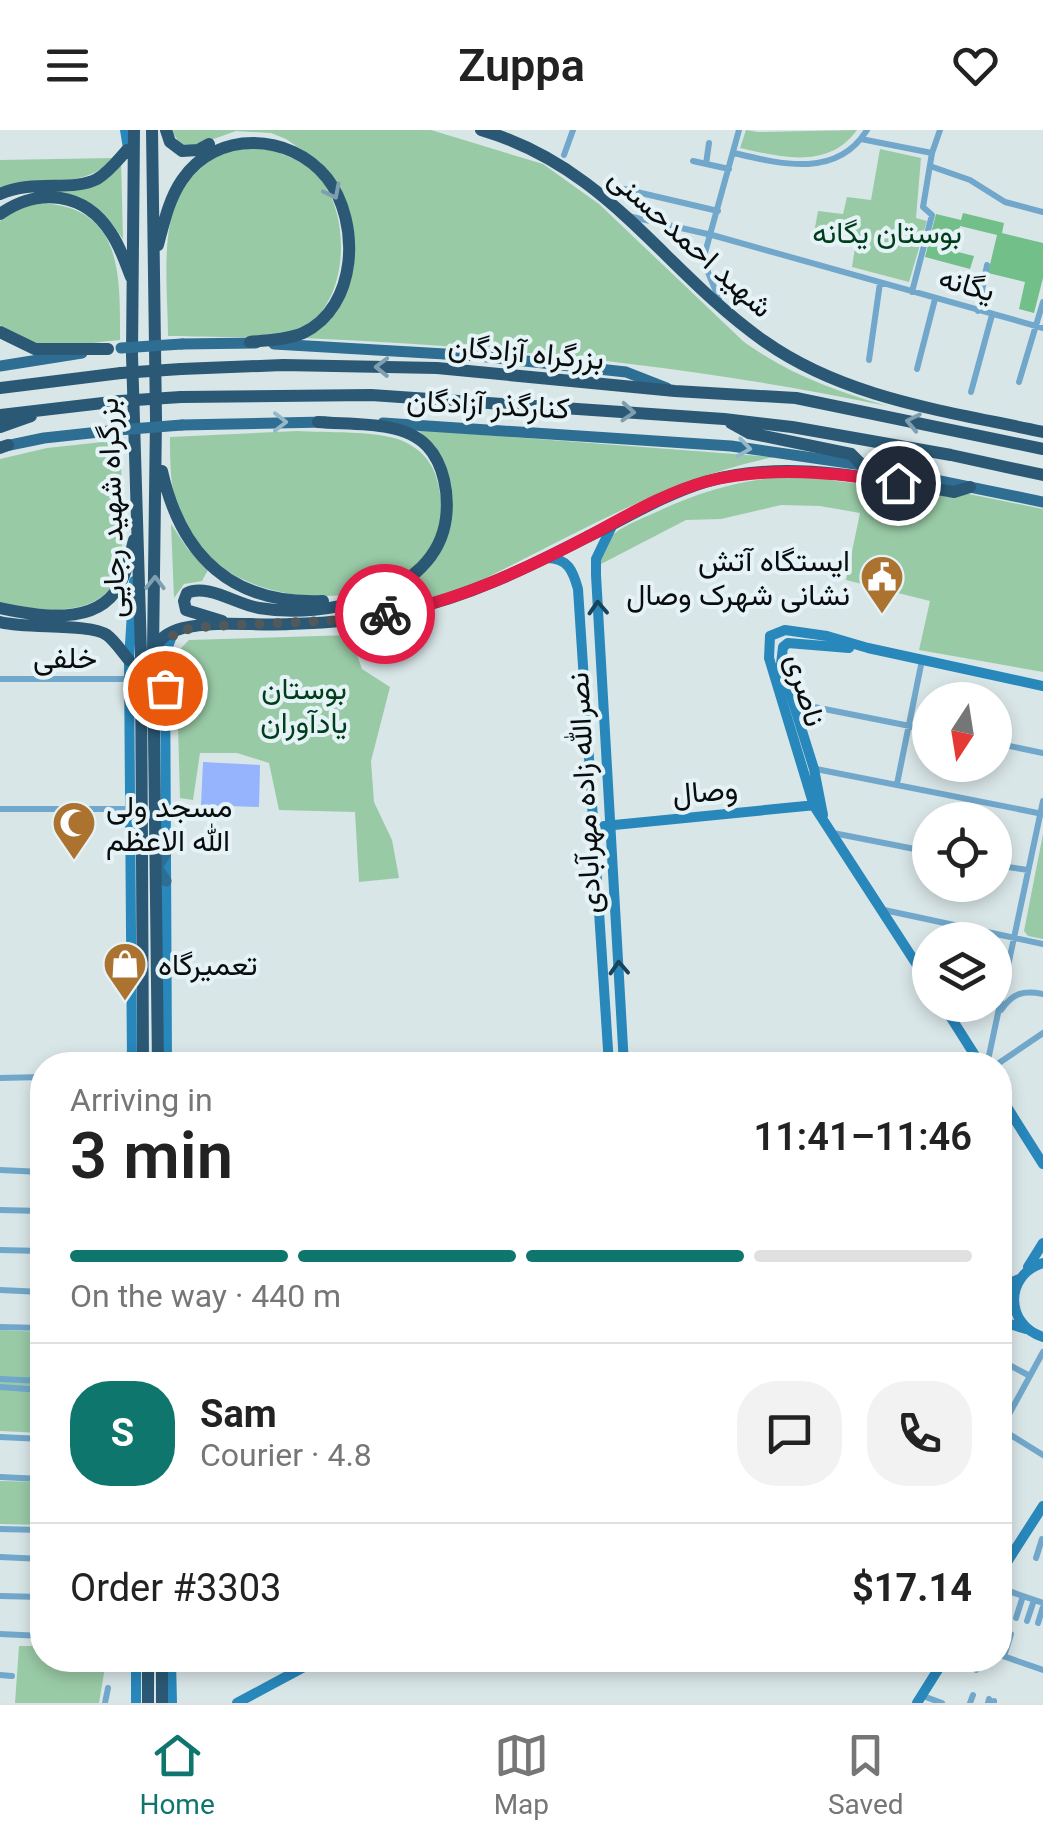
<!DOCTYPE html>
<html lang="en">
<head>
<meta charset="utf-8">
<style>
  :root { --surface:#fff; --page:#f2f2f2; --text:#222; --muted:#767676; --line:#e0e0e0; --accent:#0f766e }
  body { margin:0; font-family:Roboto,Vazirmatn,sans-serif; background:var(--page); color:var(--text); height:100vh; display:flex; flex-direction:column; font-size:38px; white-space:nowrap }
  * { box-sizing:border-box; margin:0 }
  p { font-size:32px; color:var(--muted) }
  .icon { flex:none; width:55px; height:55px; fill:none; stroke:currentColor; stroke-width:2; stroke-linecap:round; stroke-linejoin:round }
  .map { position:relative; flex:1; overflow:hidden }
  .side { position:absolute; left:30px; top:922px; width:982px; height:620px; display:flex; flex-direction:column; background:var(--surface); border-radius:40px; box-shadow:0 5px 15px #0003 }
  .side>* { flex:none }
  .needle { width:65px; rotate:192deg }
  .fabs { position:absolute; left:912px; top:552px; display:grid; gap:20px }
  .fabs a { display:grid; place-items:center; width:100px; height:100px; border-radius:50%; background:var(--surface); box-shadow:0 5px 15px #0003; font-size:50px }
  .pin { position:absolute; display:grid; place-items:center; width:85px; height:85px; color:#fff; margin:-42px; border:5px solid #fff; border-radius:50%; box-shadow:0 2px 10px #0007 }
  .courier { position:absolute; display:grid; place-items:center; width:100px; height:100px; margin:-50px; border:8px solid #e11d48; border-radius:50%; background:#fff; color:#222; box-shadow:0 2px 12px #0007 }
  .summary em { font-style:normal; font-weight:600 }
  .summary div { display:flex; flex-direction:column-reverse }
  .summary { display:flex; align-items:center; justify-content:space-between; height:170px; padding:0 40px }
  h1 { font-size:65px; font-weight:600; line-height:75px }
  .bar { display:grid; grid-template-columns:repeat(4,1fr); gap:15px 10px; align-content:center; height:120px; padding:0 40px }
  .bar i { height:12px; border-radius:8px; background:var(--line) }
  .bar .selected { background:var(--accent) }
  .bar p { grid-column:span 4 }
  .line { display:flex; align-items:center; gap:25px; padding:0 40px; border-top:2px solid var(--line) }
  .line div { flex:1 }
  .round { display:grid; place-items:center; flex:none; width:105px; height:105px; border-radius:40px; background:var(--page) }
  header { display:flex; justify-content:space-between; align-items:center; height:130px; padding:0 40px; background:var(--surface); font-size:45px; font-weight:600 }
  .tab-bar { display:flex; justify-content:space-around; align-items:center; height:140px; border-top:2px solid var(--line); background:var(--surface); font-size:28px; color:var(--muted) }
  .tab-bar a { display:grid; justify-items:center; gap:5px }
  .tab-bar .selected { color:var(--accent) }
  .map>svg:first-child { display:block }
</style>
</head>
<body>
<header><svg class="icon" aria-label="menu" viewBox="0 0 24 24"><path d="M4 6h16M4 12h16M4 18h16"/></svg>Zuppa<svg class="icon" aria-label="heart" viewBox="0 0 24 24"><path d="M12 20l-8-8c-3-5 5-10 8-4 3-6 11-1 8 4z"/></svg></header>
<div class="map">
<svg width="1043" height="1573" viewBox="0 0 1043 1573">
  <rect width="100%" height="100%" fill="#d9e6e8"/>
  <path fill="#99caa6" d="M171,0H431L543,34L599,74L744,212C789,244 835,261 887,276C695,236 499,216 303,208L331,189L350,154L352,115L321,33L286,9L271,3L236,1L194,16L181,15Z
    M746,0L758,2L857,0C828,40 781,27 740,18Z
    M258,17C279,23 297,27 314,42C353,78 351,175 300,199C272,211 201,206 168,206C168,144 151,46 227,21C237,18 248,18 258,17Z
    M880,19L921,28L916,88L927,91L909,152L852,137L856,112L814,103L818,81L843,84L847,67L871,70Z
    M112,28C86,62 37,44 0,59V30Z
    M121,30L123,109L110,91L54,60L79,59Z
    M36,73C123,74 120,143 120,210C78,214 34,225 0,195V91L18,79Z
    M418,300L774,327C665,349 573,406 474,454C411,476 362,481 297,486L398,462L427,440L437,427L451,393L430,312Z
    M297,301C327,303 376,300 403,311C427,322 437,340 440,364C459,489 228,502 181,388C170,361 170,336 170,307Z
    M121,310L122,431C111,491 46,482 0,473V329L47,318Z
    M817,345L835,351L865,354L882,351L964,363L1043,379V542L919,520L930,471L846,450L860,383L820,376L781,375L721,389L686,390L601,434C598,404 630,394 652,384C711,356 752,347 817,345Z
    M171,394L187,418L208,440L202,451L184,454L174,468Z
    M350,505L362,539L390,557L371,631L374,672L392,710L399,748L359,752L355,682L279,680L269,633L237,623H200L193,670L180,668L176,523L189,510Z
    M1043,704V809L1028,806L1024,801Z
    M0,1200L42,1202V1303L0,1301Z
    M0,1351L42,1352V1395L0,1394Z
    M19,1516H42V1530H118L116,1536L105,1537L99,1573H15Z"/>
  <path fill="#72bf89" d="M963,83L1004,93L1002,103L1043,113V148L1034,183L1019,179L1025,152L988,143L997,105L960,96L954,121L974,126L970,139L925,127L936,84L961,90Z"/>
  <path fill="#95b4fd" d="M203,632L260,635L259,677L201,675Z"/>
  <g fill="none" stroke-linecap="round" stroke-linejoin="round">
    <path stroke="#71a7ca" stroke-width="6" d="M861,9L932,23
      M734,23C780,34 837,49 867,0
      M564,25L573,0
      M693,31L729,39
      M706,34L709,13
      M930,36L970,50L1005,72L1043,82
      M624,59L718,81
      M628,86L712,105L1043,198
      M912,162L932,85L923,77L932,23L940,0
      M719,169L703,130L739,0
      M978,181L987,135
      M869,230L880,153
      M917,239L935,169
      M1019,252L1043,172
      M971,262L992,185
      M0,549H129
      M794,573L930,600
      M995,613L1043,623
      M816,639L1043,684
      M897,654L922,530
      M0,679H131
      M833,703L930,722
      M995,735L1028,740
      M884,780L1043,814
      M1001,880C1013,863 1023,860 1043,864
      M987,935L1043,671
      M996,935L1043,903
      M0,948L42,947
      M0,1040L42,1042
      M0,1080L42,1081
      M0,1120L42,1121
      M0,1160L42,1162
      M0,1197L42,1198
      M1043,1222L1001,1299L1043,1325
      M1000,1230L1030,1246
      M0,1249L42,1251
      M0,1257L42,1260
      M0,1307L42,1309
      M0,1347L42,1349
      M0,1399L42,1400
      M0,1427L42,1429
      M1036,1428L1042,1409
      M1000,1458L1043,1473
      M0,1466L42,1467
      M1016,1488L1023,1466
      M1027,1491L1034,1470
      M1038,1493L1043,1477
      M0,1504L42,1506
      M1000,1525L1043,1540
      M1004,1526L1011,1504
      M976,1540L979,1530
      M0,1545L12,1546
      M923,1566L942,1573
      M105,1573L108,1558
      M970,1573L973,1565
      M988,1573L989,1569
      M994,1573V1571"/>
    <path stroke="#2887bb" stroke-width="10" d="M125,0L129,24
      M612,396L596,429V445L624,935
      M547,428C568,428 573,441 578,459L609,935
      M823,685L814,639L781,534L783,517L788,513L849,518
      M604,696L816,675
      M930,855L814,676L769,528L770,506L785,500L827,506L868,518L1043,556
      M943,875L981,935
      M132,935L129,530L134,451
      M167,935L165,525L173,503
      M1000,966L1043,1034
      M1043,1133C1004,1145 1005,1195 1043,1207
      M1028,1137L1043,1113
      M1000,1157L1019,1149
      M1000,1191L1026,1199
      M1000,1443L1043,1376
      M136,1530V1573
      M171,1530L172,1573
      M237,1573L317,1530
      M917,1573L944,1530"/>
    <path stroke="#2f6e93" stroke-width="11" d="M182,214L256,213
      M274,214L479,226L626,242L667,258
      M0,236L82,223
      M383,293L731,316L862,335L1043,372
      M182,295L325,292
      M0,317L44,308L118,300
      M166,723L157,737L166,751"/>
    <path stroke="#2b5975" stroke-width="12" d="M134,0L132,225L141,522L143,935
      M152,0L156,289L153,522L158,935
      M166,0L170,12L182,21L198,20L209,14
      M481,0C610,38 662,139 764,211C846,269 947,281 1043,302
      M0,64C34,49 72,62 97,49C109,42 118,30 127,20
      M0,84C38,57 85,62 111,103C120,116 125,132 131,147
      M158,115C164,92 169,69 182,50C215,0 290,2 327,48C361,92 358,177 303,203C287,210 267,210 250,212
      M0,202L35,219H108
      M181,239L283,235L437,238L675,261L796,268L1043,319
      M0,258L121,243
      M181,267L371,265L724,289L792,297L951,325L1043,345
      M0,285L120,271
      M731,293L749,303L851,324L862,335
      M0,297L31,286
      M0,318L8,315
      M162,341C181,426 232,475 323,471
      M0,478C37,486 96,497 119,456C127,443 130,425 134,410
      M222,491L186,480L184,471L187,463C207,453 238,475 259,478C324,489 436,467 446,388C449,364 444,334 427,316C403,290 351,295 318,292
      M0,492C26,499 90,493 107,505C115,511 122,522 129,530
      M154,520C160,507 169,502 183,498C217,490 255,496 290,494C328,493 366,490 403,481C468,467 529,437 587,407C626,388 663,365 705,352C785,328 873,349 954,362L970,357
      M148,1530V1573
      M162,1530V1573"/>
    <path stroke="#2f6e93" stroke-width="11" d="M121,218L182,214
      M118,300L182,295"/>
    <path stroke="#2b5975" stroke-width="12" d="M121,243L181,239
      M120,271L181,267"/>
  </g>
  <defs><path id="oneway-chevron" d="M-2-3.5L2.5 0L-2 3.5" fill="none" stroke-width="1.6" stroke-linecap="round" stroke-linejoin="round" transform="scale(2.5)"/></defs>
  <g stroke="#7f9eaf">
    <use href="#oneway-chevron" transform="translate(333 62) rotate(63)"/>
    <use href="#oneway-chevron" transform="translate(382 237) rotate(-179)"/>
    <use href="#oneway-chevron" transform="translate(628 282) rotate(4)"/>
    <use href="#oneway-chevron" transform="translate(913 292) rotate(-168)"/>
    <use href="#oneway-chevron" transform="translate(155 453) rotate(-89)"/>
  </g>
  <g stroke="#94b7c9">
    <use href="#oneway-chevron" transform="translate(280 292)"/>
    <use href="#oneway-chevron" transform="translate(744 318) rotate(8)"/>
  </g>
  <g stroke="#17445c">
    <use href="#oneway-chevron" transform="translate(598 478) rotate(-93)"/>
    <use href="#oneway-chevron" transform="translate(619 838) rotate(-93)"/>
  </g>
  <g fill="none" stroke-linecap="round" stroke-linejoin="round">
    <path stroke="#52595a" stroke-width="10" stroke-dasharray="0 18" d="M165,558V525L175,501L211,496L350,490L385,484"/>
    <path stroke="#e11d48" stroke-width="12" d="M385,484C457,472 526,439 591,405C628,385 667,362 708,351C770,336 835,342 898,353"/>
  </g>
  <defs>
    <symbol id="civic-pin" viewBox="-11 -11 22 30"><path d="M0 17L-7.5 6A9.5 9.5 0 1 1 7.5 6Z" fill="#ab7230" stroke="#e6f3f6"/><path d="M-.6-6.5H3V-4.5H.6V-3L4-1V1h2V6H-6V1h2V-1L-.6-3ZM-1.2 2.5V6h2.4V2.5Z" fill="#fff"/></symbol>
    <symbol id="mosque-pin" viewBox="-11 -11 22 30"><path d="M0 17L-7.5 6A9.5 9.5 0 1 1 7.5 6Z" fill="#ab7230" stroke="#e6f3f6"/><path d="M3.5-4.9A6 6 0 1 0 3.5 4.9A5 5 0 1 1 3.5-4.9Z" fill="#fff"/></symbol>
    <symbol id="shop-pin" viewBox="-11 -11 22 30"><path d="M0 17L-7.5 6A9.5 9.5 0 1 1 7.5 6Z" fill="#ab7230" stroke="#e6f3f6"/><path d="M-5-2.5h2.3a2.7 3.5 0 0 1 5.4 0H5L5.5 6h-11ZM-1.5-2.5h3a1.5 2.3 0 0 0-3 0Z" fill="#fff"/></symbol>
  </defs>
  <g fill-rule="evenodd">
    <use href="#civic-pin" x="857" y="422" width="50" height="68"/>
    <use href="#mosque-pin" x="49" y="668" width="50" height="68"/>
    <use href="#shop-pin" x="100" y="809" width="50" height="68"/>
  </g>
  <g text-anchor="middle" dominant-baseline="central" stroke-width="8" stroke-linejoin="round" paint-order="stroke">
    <g font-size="30" fill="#003e1b" stroke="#e6f3f6">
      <text x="887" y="102">بوستان یگانه</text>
      <text x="304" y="558">بوستان<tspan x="304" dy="34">یادآوران</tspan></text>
    </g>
    <g font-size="30" fill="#090d0e" stroke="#e6f3f6">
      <text transform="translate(691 112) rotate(42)">شهید احمدحسنی</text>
      <text transform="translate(967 154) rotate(16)">یگانه</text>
      <text transform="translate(526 222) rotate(5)">بزرگراه آزادگان</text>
      <text transform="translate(488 274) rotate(3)">کنارگذر آزادگان</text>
      <text transform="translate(111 378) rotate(-92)">بزرگراه شهید رجایی</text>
      <text x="65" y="527">خلفی</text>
      <text transform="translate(806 560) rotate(74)">ناصری</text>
      <text transform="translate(705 661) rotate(-5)">وصال</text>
      <text transform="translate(584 663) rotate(-93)">نصرالله زاده مهرآبادی</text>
    </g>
    <g font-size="30" fill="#090d0e" stroke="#e6f3f6" text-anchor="start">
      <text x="850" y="430" text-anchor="end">ایستگاه آتش<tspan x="850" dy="34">نشانی شهرک وصال</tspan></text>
      <text x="106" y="676">مسجد ولی<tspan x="106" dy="34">الله الاعظم</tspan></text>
      <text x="158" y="834">تعمیرگاه</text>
    </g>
  </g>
</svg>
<div class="fabs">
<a><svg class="needle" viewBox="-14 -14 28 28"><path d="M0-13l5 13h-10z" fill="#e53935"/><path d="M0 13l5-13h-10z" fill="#767676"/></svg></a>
<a><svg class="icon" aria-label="locate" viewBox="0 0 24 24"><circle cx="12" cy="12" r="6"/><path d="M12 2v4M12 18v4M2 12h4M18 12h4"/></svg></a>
<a><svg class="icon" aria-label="layers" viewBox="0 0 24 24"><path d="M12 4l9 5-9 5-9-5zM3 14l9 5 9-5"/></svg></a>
</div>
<div class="pin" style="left:165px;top:558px;background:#ea580c"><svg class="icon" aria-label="bag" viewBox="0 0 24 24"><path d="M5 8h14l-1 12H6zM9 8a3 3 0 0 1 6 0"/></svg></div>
<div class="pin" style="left:898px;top:353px;background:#1f2937"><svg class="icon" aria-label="home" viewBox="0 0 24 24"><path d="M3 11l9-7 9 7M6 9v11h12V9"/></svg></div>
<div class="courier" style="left:385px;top:484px"><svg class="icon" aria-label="bike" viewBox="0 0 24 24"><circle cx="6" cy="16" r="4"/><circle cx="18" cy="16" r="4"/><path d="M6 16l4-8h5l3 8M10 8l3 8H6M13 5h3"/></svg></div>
<section class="side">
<div class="summary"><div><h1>3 min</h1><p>Arriving in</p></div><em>11:41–11:46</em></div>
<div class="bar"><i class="selected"></i><i class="selected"></i><i class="selected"></i><i></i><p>On the way · 440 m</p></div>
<div class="line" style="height:180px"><b class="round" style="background:var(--accent);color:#fff">S</b><div><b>Sam</b><p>Courier · 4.8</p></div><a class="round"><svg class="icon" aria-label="chat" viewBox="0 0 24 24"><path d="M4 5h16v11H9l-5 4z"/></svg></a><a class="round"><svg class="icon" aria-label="phone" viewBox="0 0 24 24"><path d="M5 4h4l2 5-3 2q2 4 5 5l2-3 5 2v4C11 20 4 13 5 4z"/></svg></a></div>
<div class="line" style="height:130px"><div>Order #3303</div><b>$17.14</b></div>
</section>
</div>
<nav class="tab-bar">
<a class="selected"><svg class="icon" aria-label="home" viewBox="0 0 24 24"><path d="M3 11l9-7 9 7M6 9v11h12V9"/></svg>Home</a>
<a><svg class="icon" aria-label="map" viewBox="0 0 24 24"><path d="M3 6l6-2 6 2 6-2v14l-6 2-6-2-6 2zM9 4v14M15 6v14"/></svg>Map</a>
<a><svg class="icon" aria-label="saved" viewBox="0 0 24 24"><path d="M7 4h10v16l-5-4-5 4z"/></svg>Saved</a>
</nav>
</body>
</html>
